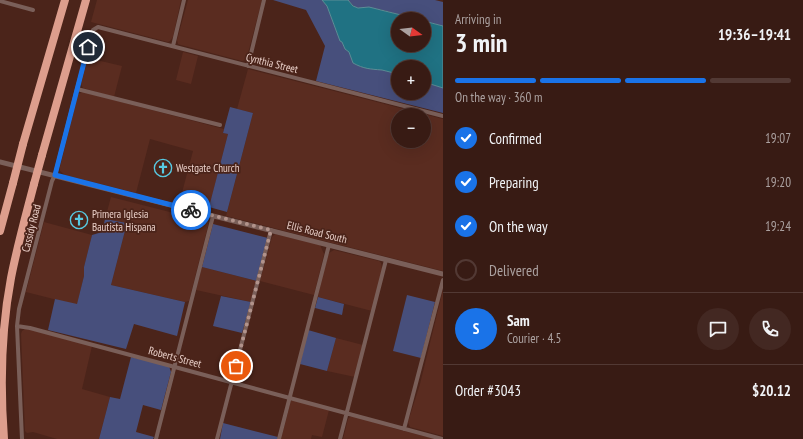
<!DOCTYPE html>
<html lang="en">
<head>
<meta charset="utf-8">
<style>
  :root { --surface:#381b14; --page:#432822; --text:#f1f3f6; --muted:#aba1a0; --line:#523934; --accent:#1a73e8 }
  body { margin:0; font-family:"PT Sans Narrow",sans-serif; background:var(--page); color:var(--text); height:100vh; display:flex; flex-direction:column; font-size:15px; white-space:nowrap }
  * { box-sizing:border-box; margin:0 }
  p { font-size:13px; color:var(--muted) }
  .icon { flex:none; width:22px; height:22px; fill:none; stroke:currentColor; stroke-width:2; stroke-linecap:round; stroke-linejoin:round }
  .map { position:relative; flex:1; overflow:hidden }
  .drawer { display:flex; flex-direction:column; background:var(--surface); width:360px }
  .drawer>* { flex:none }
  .needle { width:26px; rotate:105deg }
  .buttons { position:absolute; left:391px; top:12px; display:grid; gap:8px }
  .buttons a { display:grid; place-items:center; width:40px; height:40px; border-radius:50%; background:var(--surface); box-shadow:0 4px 16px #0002,0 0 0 1px var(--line); font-size:20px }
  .pin { position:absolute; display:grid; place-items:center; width:34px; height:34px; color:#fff; margin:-17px; border:2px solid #fff; border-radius:50%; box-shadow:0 1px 4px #0007 }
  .courier { position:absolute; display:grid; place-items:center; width:40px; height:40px; margin:-20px; border:3px solid #1a73e8; border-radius:50%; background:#fff; color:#222; box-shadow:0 1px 5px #0007 }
  .head em { font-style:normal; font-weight:700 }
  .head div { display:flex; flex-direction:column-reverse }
  .head { display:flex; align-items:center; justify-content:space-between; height:68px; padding:0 12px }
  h1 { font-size:26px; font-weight:700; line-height:30px }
  .bar { display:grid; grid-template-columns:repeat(4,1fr); gap:6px 4px; align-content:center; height:48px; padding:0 12px }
  .bar i { height:5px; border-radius:3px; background:var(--line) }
  .bar .current { background:var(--accent) }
  .bar p { grid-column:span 4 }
  .line { display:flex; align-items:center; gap:10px; padding:0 12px; border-top:1px solid var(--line) }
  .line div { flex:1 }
  .round { display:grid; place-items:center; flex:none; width:42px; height:42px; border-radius:21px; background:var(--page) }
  ol { padding:0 12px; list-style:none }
  li { display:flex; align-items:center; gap:12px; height:44px }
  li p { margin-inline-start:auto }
  li .icon { padding:4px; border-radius:50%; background:var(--accent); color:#fff; stroke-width:4 }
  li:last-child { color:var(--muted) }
  li i { width:22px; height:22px; border:2px solid var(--line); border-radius:50% }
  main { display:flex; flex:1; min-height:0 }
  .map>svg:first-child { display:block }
</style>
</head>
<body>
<main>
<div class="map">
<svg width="443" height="439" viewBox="0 0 443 439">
  <rect width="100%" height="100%" fill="#4b241a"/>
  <path fill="#5a2c20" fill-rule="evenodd" d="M97,0H181L173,37L170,41L168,42L91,22Z
    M188,0H262L247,57L245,60L242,61L181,45L178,44L177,40Z
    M183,52L198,56L191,84L176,80Z
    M88,58L122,66L114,97L83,88L81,84Z
    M248,69L443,119V271L226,216L253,113L237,109ZM398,115H424V141H398Z
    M83,92L224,129L223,133L228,134L208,212L179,204L193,151L150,139L136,193L65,175L60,171V167L78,94Z
    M111,197L209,222L189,301L185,302L111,285L127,223L105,219Z
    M44,222L92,235L84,267V276L77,305L26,292Z
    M275,234L320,245L324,254L314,295L260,281L272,237Z
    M334,250L379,261L381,263L382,269L372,311L318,297L323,273L329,253Z
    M202,267L257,281L251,302L196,290Z
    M443,290V436L410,427L408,422L420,384Z
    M25,329H28L92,346L82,389L110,397L99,439H57L33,432L27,433L25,431L21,334L22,331Z
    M336,338L363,345L355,377L327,371Z
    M291,401H296L329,410L322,437L312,435L311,439H281L290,404Z
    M353,416L396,429L436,439H343L348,419L350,417Z"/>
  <path fill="#474f7c" d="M273,0H322L327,6L340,41L342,42L345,49L349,52L353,63C364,69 370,69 382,70C387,71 393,73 398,74V93H424V82L443,88V113L316,81L325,46L306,10Z
    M348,0H435L443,2V26L424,21V19C406,19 389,10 371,8C366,7 360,9 355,7C352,5 351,3 348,0Z
    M230,107L253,113L227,212L209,207L228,134L223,133Z
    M105,219L127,223L111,285L185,302L177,336L134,324L126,349L48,330L55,299L77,304L84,276V267L92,235L102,232Z
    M213,224L268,238L257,281L202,267Z
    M407,295L435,302L421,358L393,351Z
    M221,296L251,302L242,333L213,326Z
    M318,297L344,304L342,315L315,308Z
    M308,330L336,338L327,371L300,364Z
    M131,357L169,366L171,372L161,410L143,405L136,432L154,437L153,439H99L110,397L120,399Z
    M223,423L278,437L277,439H220Z"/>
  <path fill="#207283" stroke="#5c8e98" d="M322,0H348L353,6L358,8L369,7L417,19H398V45H424V21L443,26V88L424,82V67H398V74C393,73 387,71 382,70C370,69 364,69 353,63L349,52L345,49L342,42L340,41L327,6Z"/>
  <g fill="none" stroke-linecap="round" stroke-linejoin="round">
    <path stroke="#7a5f59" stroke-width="4" d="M0,1L33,10
      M173,46L184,0
      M248,66L264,0
      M77,89L220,125
      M17,326L30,328L442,439
      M404,429L443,280
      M22,439L17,326L19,309L52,181L55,175L77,89L93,30L98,27L443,116
      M156,439L213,216
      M217,439L271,230
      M279,439L329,245
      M340,439L386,260"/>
    <path stroke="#7a5f59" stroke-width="5" d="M0,162L443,274"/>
    <path stroke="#dd9e8d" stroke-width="8" d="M23,144L65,0
      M42,155L86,0
      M0,231L13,183
      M4,439C0,386 1,331 11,278C17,247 26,215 34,184"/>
    <path stroke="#dd9e8d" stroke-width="8" d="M13,183L23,144
      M34,184L42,155"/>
  </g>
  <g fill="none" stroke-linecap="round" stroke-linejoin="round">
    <path stroke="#b2938b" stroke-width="4" stroke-dasharray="0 7.2" d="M191,210L271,230L236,366"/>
    <path stroke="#1a73e8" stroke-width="5" d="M88,47L55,175L191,210"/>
  </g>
  <defs>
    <symbol id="church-ring" viewBox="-11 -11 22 22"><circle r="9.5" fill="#4b241a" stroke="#57c9e2" stroke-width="1.5"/><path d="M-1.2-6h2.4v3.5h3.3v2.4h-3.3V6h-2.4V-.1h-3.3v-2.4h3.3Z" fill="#57c9e2"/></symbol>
  </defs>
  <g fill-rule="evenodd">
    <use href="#church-ring" x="153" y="158" width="20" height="20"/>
    <use href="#church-ring" x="69" y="210" width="20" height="20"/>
  </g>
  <g text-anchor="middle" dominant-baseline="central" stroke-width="3.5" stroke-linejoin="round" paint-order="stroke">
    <g font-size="11" fill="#e9cfc8" stroke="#4b241a">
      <text transform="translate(272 63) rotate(14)">Cynthia Street</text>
      <text transform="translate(31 228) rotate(-76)">Cassidy Road</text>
      <text transform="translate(317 232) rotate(14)">Ellis Road South</text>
      <text transform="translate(175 357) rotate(15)">Roberts Street</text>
    </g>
    <g font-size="11" fill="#e9cfc8" stroke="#4b241a" text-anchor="start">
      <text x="176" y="168">Westgate Church</text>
      <text x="92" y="214">Primera Iglesia<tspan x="92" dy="13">Bautista Hispana</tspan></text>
    </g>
  </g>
</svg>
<div class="buttons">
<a><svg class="needle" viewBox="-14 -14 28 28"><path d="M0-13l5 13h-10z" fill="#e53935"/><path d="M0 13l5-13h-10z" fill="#aba1a0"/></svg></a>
<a>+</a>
<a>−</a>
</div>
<div class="pin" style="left:236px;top:366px;background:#ea580c"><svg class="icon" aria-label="bag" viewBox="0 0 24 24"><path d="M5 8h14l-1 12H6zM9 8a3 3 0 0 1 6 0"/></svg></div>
<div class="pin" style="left:88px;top:47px;background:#1f2937"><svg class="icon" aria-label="home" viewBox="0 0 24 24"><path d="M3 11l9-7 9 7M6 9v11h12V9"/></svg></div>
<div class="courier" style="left:191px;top:210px"><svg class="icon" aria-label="bike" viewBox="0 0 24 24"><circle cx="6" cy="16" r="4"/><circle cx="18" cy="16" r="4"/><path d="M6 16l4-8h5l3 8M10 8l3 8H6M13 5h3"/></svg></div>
</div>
<section class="drawer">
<div class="head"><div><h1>3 min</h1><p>Arriving in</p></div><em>19:36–19:41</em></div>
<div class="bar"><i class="current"></i><i class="current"></i><i class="current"></i><i></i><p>On the way · 360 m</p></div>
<ol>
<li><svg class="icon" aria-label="check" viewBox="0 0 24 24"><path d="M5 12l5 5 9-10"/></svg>Confirmed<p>19:07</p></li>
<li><svg class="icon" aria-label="check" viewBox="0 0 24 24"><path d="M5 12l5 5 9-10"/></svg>Preparing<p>19:20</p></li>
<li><svg class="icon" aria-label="check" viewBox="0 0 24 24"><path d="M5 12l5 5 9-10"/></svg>On the way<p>19:24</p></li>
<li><i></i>Delivered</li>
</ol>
<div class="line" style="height:72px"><b class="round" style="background:var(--accent);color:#fff">S</b><div><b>Sam</b><p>Courier · 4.5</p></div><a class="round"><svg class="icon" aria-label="chat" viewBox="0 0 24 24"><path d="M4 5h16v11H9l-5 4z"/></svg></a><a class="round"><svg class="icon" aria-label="phone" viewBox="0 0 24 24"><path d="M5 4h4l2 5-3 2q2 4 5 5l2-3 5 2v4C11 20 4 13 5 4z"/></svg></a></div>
<div class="line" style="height:52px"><div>Order #3043</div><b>$20.12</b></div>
</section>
</main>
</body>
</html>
